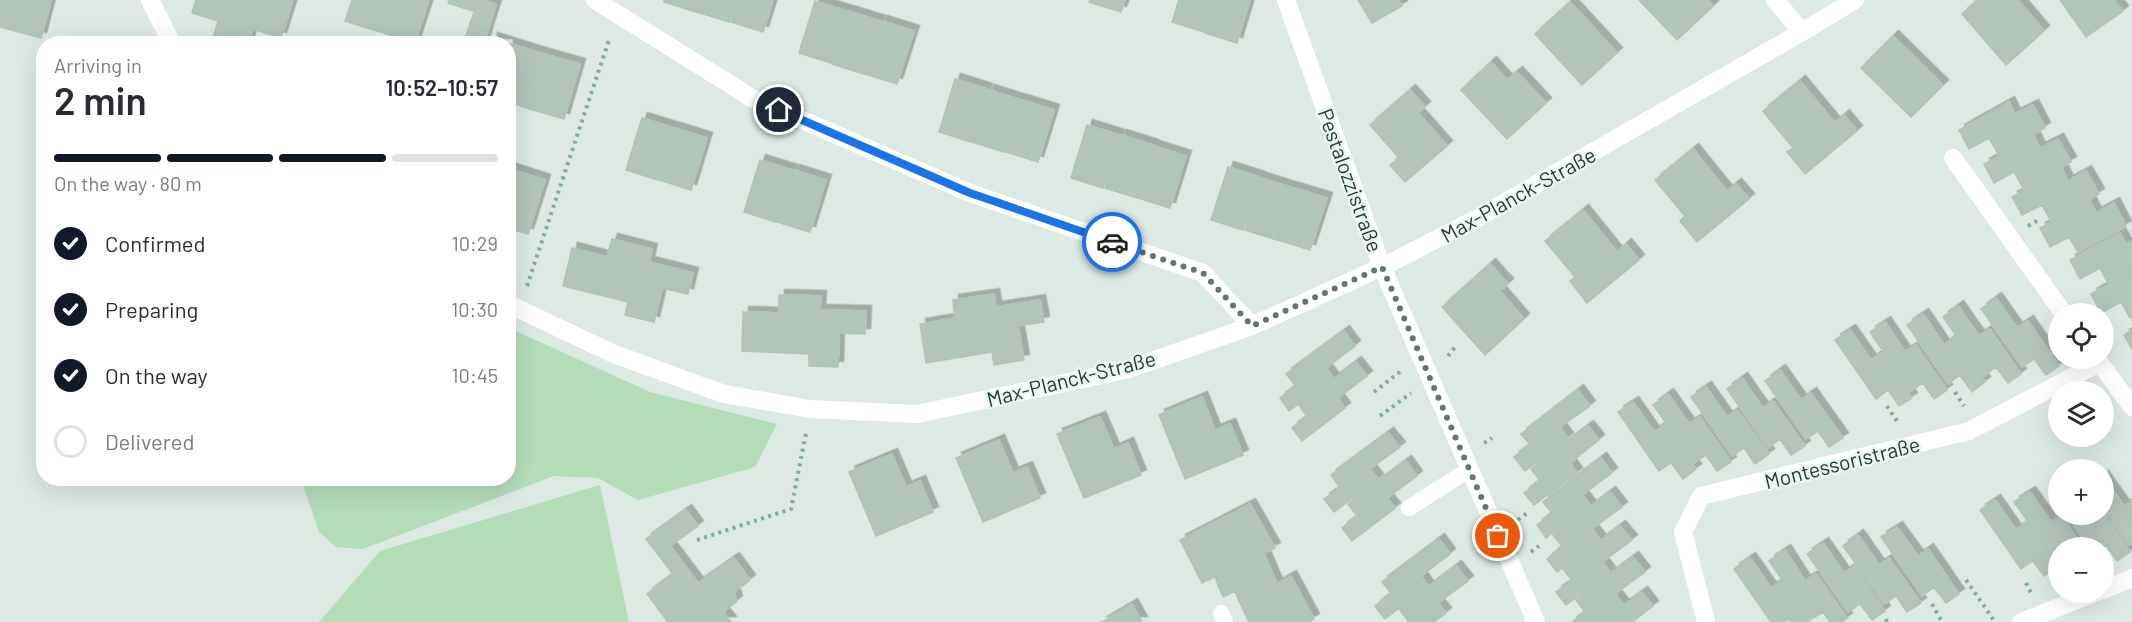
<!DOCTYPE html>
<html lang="en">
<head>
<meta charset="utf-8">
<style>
  :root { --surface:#fff; --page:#f7f7f7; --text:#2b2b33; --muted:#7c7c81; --line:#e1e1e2; --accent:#111827 }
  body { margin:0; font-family:Barlow,sans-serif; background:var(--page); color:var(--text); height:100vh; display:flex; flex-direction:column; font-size:22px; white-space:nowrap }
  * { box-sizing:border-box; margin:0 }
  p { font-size:20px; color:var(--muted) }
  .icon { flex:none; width:33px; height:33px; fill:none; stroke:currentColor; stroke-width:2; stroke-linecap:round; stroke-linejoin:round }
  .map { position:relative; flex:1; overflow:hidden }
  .details { position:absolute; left:36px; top:36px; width:480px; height:450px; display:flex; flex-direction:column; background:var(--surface); border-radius:24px; box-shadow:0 6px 24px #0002 }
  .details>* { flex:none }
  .tools { position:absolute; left:2048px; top:303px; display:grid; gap:12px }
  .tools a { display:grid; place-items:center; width:66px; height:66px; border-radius:50%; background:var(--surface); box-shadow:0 6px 24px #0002; font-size:30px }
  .pin { position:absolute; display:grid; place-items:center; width:51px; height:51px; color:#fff; margin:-26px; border:3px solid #fff; border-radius:50%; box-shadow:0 2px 6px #0007 }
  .courier { position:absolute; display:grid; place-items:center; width:60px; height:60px; margin:-30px; border:4px solid #1a73e8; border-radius:50%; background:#fff; color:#222; box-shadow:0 2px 8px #0007 }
  .overview em { font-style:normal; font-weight:600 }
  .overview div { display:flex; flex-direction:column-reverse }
  .overview { display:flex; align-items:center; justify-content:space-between; height:102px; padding:0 18px }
  h1 { font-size:39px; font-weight:600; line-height:45px }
  .bar { display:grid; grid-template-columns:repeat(4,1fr); gap:9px 6px; align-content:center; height:72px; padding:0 18px }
  .bar i { height:8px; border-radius:4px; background:var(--line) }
  .bar .current { background:var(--accent) }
  .bar p { grid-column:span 4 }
  ol { padding:0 18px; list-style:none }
  li { display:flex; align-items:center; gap:18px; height:66px }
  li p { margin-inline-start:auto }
  li .icon { padding:6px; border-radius:50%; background:var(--accent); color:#fff; stroke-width:4 }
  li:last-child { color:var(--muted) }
  li i { width:33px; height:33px; border:3px solid var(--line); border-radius:50% }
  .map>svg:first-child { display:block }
</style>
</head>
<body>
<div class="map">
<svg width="2132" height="622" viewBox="0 0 2132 622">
  <defs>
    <filter id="shadow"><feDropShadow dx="5.5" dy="-5.5" stdDeviation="0" flood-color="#0004"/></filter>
  </defs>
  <rect width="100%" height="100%" fill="#ddeae3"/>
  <path fill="#b4ddba" d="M509,328L650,392L777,424L755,467L638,500L598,478L554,476L363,549L336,547L319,532L301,479L508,478Z
    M600,485L629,622H319L380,551Z"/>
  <path fill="#b2c5bb" stroke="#afc4b9" stroke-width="1.5" filter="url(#shadow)" d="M0,0H51L41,38L0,27Z
    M196,0H293L281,38L253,29L248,44H211L218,21L192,13Z
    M352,0H390L380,32L345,21Z
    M391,0H429L415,43L381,32Z
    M449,0H462L460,7L448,3Z
    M463,0H476L473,11L460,7Z
    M478,0L487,1L478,27L470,24Z
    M664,0H700L696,12L664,2Z
    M701,0H736L729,22L697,12Z
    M738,0H773L763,32L731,22Z
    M1090,0H1125L1121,12L1089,2Z
    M1179,0H1214L1204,32L1172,22Z
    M1215,0H1250L1237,43L1205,33Z
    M1358,0H1398L1402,6L1372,23Z
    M1639,0H1708L1713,6L1677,40Z
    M1978,0H2018L2044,31L2006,65L1962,14Z
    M2060,0H2114L2123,11L2086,37Z
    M487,1L496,5L488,30L478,27Z
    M815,1L847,11L831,63L799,53Z
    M1570,2L1617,53L1582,85L1535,34Z
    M848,11L880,21L864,74L832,64Z
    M882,21L914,31L897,84L865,74Z
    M470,24L488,30L484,44L464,41Z
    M1893,36L1943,85L1911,117L1861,68Z
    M492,38L547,55L530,109L508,102V44H491Z
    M547,55L580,64L564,119L530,109Z
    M1491,62L1507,80L1517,72L1546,103L1507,139L1461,90Z
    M955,79L987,89L971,142L939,132Z
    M1800,81L1835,123L1844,115L1857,131L1805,174L1787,152L1793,148L1763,111Z
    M989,90L1021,100L1004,152L972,142Z
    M1410,90L1425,107L1418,113L1447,146L1405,182L1390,165L1399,158L1370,125Z
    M1022,100L1054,110L1038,162L1006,152Z
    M2009,102L2015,114L2033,105L2045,128L1998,154L1989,138L1969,149L1959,130Z
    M642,118L674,128L658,180L626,170Z
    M1087,125L1119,135L1103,188L1071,178Z
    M675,128L707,138L691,190L659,180Z
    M1121,135L1153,145L1137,198L1105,188Z
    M2034,136L2040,148L2058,139L2071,162L2023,188L2014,172L1994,183L1984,164Z
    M1154,146L1186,156L1170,208L1138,198Z
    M1693,149L1727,191L1736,184L1749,199L1697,242L1680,221L1685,216L1655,180Z
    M760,160L792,170L776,222L744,212Z
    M1228,167L1260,177L1243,230L1211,220Z
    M508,168L545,180L528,234L508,228Z
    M2062,169L2068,181L2086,171L2099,194L2051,221L2042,205L2022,215L2012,197Z
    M794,170L826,180L810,232L777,222Z
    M1261,178L1293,188L1277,240L1245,230Z
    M1294,188L1327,198L1310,250L1278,240Z
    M2090,201L2096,213L2114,203L2126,226L2078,252L2069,237L2050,247L2040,228Z
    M1583,210L1617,252L1626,244L1639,260L1587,303L1570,281L1575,277L1545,241Z
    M2120,233L2126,244L2132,241V271L2108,284L2100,268L2080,279L2070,260Z
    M612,239L652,249L649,262L693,273L688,294L662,288L654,322L625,315L628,302L563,286L572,248L607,257Z
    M1490,264L1508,284L1500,291L1524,319L1485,355L1442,307Z
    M2132,271V316L2130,318L2121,302L2101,313L2091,294Z
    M994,294L996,307L1040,300L1044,322L1018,326L1024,360L994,365L992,352L926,363L920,324L955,318L953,300Z
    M779,295L821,296L820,310L866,311L865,334L839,333L838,367L809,366V354L742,351L743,312L779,313Z
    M1996,298L2017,328L2028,321L2059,366L2046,375L2034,359L2022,367L1981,309Z
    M1958,306L1979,336L1990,329L2021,374L2008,383L1996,367L1984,376L1943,317Z
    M1923,314L1944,345L1954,337L1985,382L1972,392L1960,375L1948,384L1907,325Z
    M1885,322L1905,352L1916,345L1947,390L1934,399L1923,383L1910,391L1870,332Z
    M1850,330L1871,360L1881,353L1912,398L1899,406L1888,390L1876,399L1835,340Z
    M2132,330V350L2124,335Z
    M1344,331L1355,346L1326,368L1333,378L1289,411L1280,398L1296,386L1286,374Z
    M1356,362L1367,376L1338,398L1345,408L1302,441L1292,428L1307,417L1299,405Z
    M1780,370L1801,400L1811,393L1843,438L1829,447L1818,431L1806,439L1765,381Z
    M1742,378L1763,408L1773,401L1805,446L1791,455L1780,439L1768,448L1727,389Z
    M1706,387L1727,417L1737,410L1769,454L1755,464L1744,448L1732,456L1691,397Z
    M1578,390L1590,406L1560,427L1568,438L1525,471L1514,457L1530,445L1521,434Z
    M1668,394L1689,424L1700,417L1731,462L1717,471L1706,455L1694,463L1653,405Z
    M1202,397L1215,430L1230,424L1243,455L1185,479L1159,415Z
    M1633,402L1654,432L1665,425L1696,469L1683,479L1671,463L1659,471L1618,412Z
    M1100,417L1114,449L1128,443L1141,475L1084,498L1057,434Z
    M1588,426L1599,440L1570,463L1577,473L1534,505L1524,493L1540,481L1531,469Z
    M1388,433L1400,447L1370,469L1378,479L1334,512L1324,499L1340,488L1331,475Z
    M999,440L1013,473L1027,467L1040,498L983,522L956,458Z
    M892,454L906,487L920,481L933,512L876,536L849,472Z
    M1601,458L1612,473L1582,495L1590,505L1546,538L1537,525L1552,513L1543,502Z
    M1406,461L1417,476L1387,498L1395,508L1352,541L1342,528L1357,516L1348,504Z
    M2103,476L2124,506L2132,501V543L2129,545L2103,508Z
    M1610,492L1622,507L1592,529L1600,539L1557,572L1547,559L1562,546L1553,535Z
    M2030,492L2051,522L2061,515L2083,548H2058V559L2055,561L2014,502Z
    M1995,500L2016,530L2026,522L2058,567L2044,576L2033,561L2021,569L1980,510Z
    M1250,504L1275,548L1202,583L1180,540Z
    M686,510L698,526L670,546L698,583L734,558L750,580L734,592L737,601L723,612L731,622H668L647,594L673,574L646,539Z
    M2103,513L2130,552L2117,561L2106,545L2103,548H2089L2066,514Z
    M1620,526L1632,540L1602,562L1610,572L1566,605L1556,592L1572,581L1563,569Z
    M1897,527L1918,556L1928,549L1959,594L1946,603L1934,587L1922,596L1881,537Z
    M1858,535L1879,565L1889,558L1921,603L1907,612L1896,596L1884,604L1843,546Z
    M1439,539L1450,554L1421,576L1428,586L1385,619L1375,606L1391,593L1382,582Z
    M1823,543L1844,573L1854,566L1885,611L1872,620L1860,604L1848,612L1807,554Z
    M1785,550L1805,581L1816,574L1847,618L1842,622H1830L1823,612L1810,620L1769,561Z
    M1264,553L1277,584L1239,601L1235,591L1223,597L1215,577Z
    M1633,557L1645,572L1615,594L1623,604L1599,622H1572L1585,612L1576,600Z
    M1750,558L1771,588L1781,581L1809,622H1790L1788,619L1784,622H1771L1734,569Z
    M1456,566L1468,581L1438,603L1446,613L1434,622H1407L1408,621L1399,609Z
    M1291,576L1314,619L1309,622H1249L1239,601L1277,584Z
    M1642,592L1653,606L1632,622H1601Z
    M1132,604L1142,622H1102Z"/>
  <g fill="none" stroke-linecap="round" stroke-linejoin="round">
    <path stroke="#7cb099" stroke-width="4" stroke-dasharray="3 4.5" stroke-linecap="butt" d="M2028,226L2040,219
      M527,286L610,37
      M1448,356L1456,346
      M1374,392L1401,371
      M1955,392L1964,406
      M1887,406L1899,424
      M1380,416L1411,393
      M1484,443L1492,438
      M1518,520L1527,513
      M697,540L791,509L806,433
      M1531,552L1539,546
      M1966,580L1995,622
      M2026,583L2031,593
      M1932,604L1942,622
      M1886,619L1887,622"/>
    <path stroke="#fff" stroke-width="16" d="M1409,508L1470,469
      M1221,613L1225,622"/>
    <path stroke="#fff" stroke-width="18" d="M150,0L172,44
      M595,0L752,98L970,193L1203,273L1252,326
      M1286,0L1382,267L1536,622
      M1775,0L1802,32
      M1953,158L2064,314
      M508,304L614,354L724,394L810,409L917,414L1126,370L1252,326L1382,267L1476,219L1802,32L1855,0
      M2096,358L2132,407
      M2103,590L2132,578
      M1706,622L1683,532L1701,496L1969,431L2099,363
      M2021,622L2097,592"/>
  </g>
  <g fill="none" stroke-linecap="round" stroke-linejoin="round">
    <path stroke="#61786e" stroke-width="6" stroke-dasharray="0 10.8" d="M1112,242L1203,273L1252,326L1382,267L1498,536"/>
    <path stroke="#1a73e8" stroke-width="8" d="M779,110L970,193L1112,242"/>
  </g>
  <g text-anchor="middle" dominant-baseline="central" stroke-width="5" stroke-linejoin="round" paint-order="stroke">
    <g font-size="21" fill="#1e3a2f" stroke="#edf7f1">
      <text transform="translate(1351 180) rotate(70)">Pestalozzistraße</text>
      <text transform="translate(1518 194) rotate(-29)">Max-Planck-Straße</text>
      <text transform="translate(1071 378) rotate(-14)">Max-Planck-Straße</text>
      <text transform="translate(1842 462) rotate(-14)">Montessoristraße</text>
    </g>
  </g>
</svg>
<div class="tools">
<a><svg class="icon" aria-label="locate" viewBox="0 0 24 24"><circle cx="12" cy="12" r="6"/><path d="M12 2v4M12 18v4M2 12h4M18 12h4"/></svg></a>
<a><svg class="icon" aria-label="layers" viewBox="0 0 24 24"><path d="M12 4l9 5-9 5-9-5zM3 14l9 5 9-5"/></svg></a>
<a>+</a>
<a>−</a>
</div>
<div class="pin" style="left:1498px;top:536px;background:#ea580c"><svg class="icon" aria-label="bag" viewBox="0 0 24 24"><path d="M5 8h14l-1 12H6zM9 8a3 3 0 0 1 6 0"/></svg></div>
<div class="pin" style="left:779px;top:110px;background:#1f2937"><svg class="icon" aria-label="home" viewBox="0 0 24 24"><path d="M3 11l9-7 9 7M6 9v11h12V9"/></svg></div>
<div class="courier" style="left:1112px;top:242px"><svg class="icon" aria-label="car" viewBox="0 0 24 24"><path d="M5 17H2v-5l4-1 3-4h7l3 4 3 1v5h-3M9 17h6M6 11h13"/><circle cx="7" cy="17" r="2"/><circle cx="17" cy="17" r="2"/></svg></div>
<section class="details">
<div class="overview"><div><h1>2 min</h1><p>Arriving in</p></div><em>10:52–10:57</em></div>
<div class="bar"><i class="current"></i><i class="current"></i><i class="current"></i><i></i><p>On the way · 80 m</p></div>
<ol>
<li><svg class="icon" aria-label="check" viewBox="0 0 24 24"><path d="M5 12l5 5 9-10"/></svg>Confirmed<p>10:29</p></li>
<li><svg class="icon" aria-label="check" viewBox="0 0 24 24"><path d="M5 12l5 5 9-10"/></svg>Preparing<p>10:30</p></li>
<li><svg class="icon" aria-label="check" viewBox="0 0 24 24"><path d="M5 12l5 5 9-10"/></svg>On the way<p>10:45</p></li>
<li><i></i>Delivered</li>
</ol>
</section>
</div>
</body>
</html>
